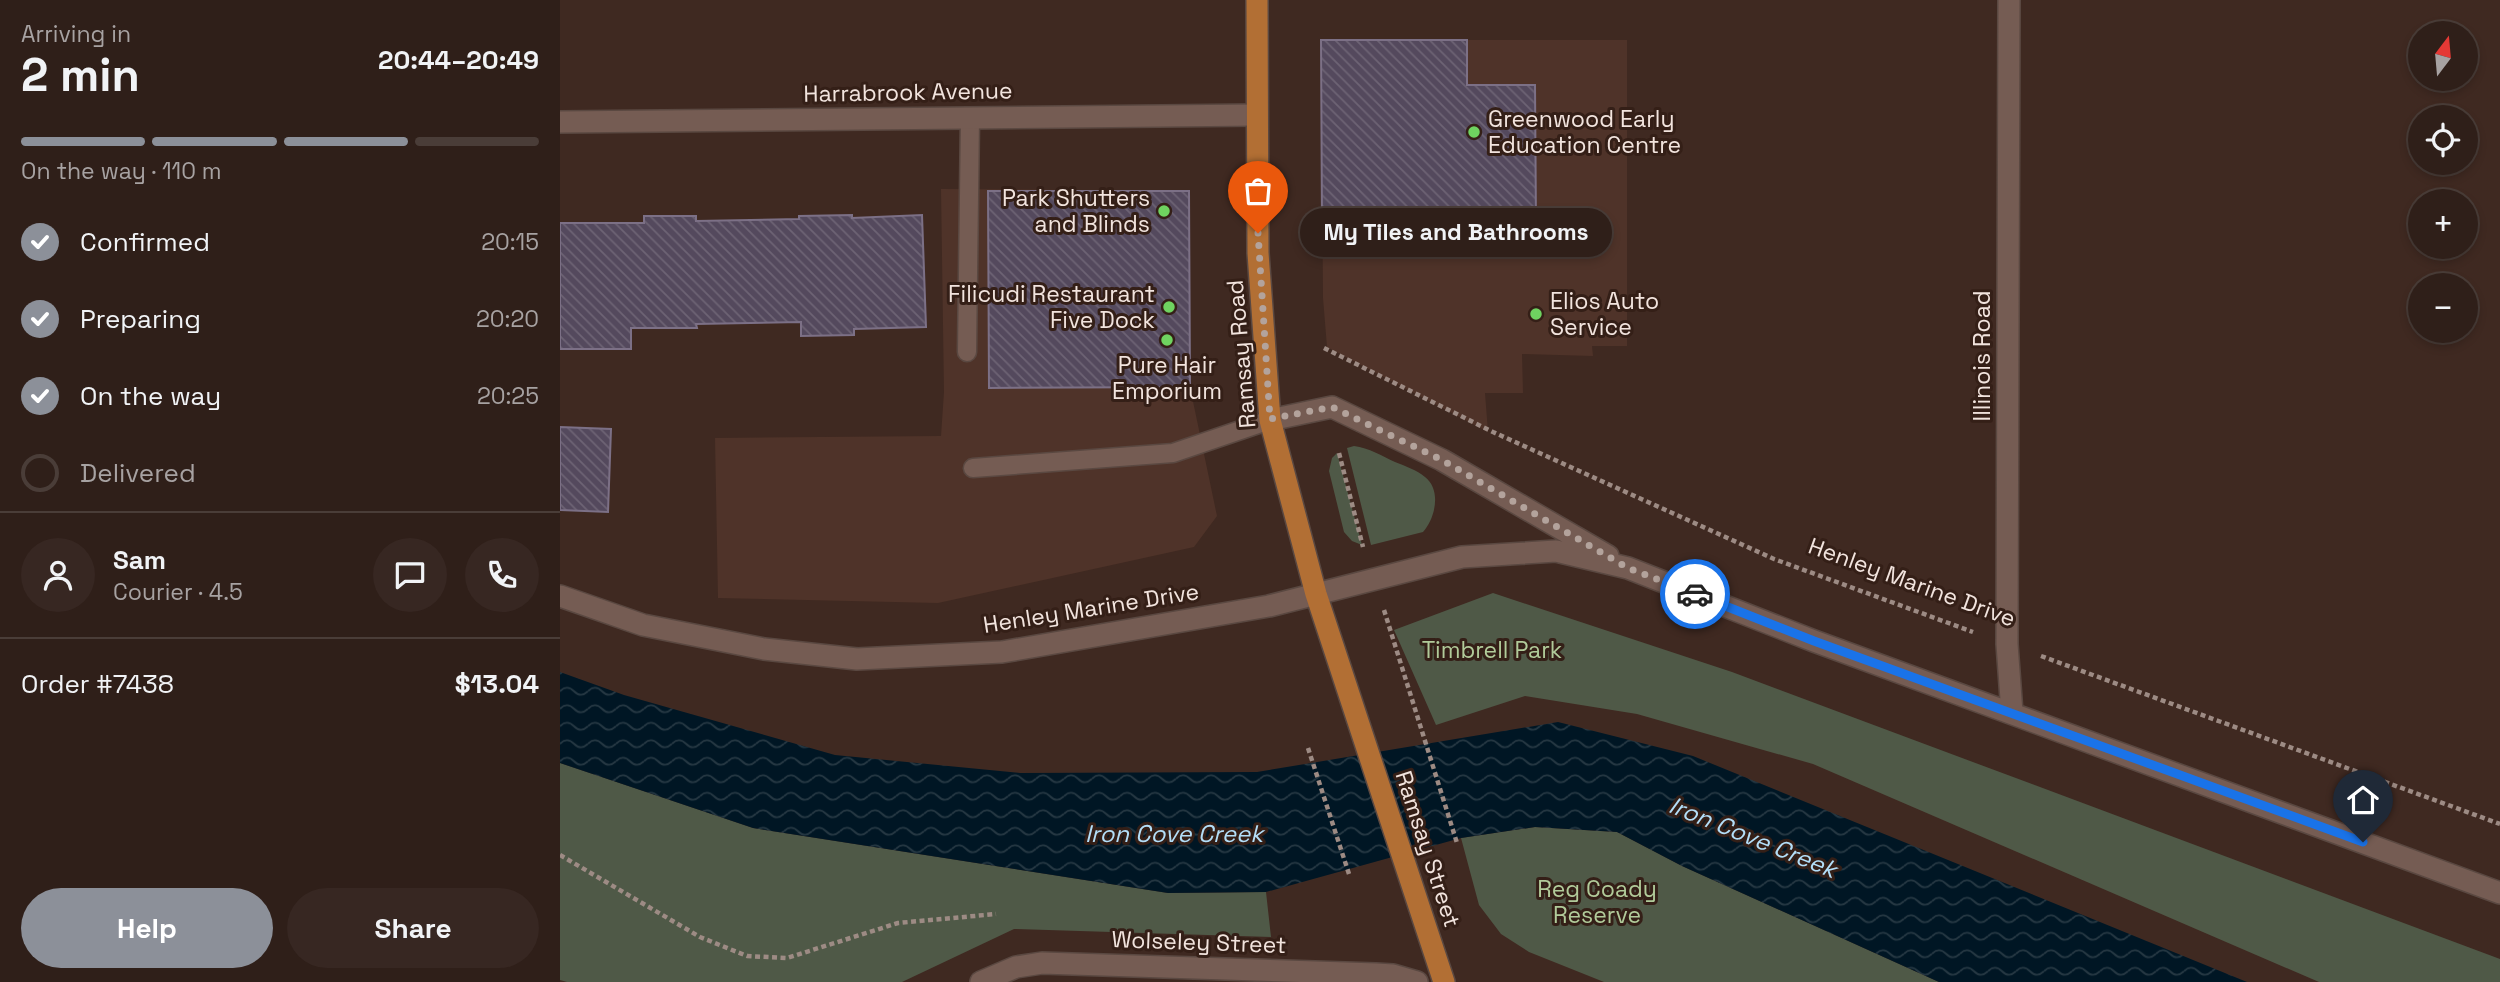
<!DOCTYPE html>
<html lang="en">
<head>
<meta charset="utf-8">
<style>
  :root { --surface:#2f1f19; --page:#372722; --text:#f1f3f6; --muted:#a7a2a2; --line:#4a3d38; --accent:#8c9099 }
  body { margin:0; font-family:"Space Grotesk",sans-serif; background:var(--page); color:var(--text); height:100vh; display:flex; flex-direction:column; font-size:26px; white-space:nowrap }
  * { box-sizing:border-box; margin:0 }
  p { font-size:23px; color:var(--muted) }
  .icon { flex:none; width:38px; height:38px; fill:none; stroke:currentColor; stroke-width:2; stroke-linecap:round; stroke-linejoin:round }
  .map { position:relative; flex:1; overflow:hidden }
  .sheet { display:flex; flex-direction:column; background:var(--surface); width:560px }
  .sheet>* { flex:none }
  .needle { width:46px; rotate:16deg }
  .controls { position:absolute; left:1848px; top:21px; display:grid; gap:14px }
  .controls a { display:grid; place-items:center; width:70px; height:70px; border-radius:50%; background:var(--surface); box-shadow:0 4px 10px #0003,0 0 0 2px var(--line); font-size:35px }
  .pin { position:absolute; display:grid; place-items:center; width:60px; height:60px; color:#fff; margin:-72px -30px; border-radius:50% 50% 50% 0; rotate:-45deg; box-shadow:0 0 7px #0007 }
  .pin .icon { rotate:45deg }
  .courier { position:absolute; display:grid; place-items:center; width:70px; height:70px; margin:-35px; border:5px solid #1a73e8; border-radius:50%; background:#fff; color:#222; box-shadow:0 2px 9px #0007 }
  .bubble { position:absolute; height:49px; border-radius:24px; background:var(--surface); box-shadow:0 4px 10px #0003,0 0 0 2px var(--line); font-size:23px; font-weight:700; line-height:49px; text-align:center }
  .headline em { font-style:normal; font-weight:700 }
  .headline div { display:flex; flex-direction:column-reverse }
  .headline { display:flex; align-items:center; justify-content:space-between; height:119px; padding:0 21px }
  h1 { font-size:46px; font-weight:700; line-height:52px }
  .bar { display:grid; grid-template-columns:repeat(4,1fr); gap:10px 7px; align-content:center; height:84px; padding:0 21px }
  .bar i { height:9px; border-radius:5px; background:var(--line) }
  .bar .on { background:var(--accent) }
  .bar p { grid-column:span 4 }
  .line { display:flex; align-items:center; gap:18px; padding:0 21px; border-top:2px solid var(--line) }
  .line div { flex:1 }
  .round { display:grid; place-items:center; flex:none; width:74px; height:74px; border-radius:37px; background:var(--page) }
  ol { padding:0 21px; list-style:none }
  li { display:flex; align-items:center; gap:21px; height:77px }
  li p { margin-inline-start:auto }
  li .icon { padding:7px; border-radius:50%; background:var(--accent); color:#fff; stroke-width:4 }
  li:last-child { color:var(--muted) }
  li i { width:38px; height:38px; border:4px solid var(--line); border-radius:50% }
  .button { display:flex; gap:14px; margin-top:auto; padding:14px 21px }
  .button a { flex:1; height:80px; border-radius:42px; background:var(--accent); color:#fff; font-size:28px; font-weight:700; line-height:80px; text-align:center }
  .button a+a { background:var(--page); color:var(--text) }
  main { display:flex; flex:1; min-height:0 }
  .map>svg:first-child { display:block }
</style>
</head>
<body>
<main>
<section class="sheet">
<div class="headline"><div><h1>2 min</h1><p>Arriving in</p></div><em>20:44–20:49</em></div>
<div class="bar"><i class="on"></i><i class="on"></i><i class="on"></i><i></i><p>On the way · 110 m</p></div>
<ol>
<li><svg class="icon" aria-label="check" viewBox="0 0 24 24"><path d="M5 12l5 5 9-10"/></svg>Confirmed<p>20:15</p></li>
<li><svg class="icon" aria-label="check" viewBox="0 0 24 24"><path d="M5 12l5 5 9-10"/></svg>Preparing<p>20:20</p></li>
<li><svg class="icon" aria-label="check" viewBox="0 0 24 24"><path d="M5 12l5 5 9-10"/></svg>On the way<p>20:25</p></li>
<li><i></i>Delivered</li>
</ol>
<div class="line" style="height:126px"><a class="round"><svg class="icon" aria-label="person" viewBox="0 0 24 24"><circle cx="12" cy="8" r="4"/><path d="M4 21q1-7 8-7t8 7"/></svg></a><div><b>Sam</b><p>Courier · 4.5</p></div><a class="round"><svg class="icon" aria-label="chat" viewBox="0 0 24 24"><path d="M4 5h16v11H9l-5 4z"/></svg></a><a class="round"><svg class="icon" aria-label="phone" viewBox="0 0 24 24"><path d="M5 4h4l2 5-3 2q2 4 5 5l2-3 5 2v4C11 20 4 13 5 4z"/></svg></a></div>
<div class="line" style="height:91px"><div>Order #7438</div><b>$13.04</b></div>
<div class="button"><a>Help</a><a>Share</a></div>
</section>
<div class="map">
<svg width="1940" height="982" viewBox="0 0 1940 982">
  <defs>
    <pattern id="water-waves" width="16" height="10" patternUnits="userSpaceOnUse" patternTransform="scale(1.75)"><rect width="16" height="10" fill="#001624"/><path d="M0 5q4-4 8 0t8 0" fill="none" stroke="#263843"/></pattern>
    <pattern id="building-back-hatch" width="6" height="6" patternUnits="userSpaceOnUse" patternTransform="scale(1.75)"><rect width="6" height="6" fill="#54495d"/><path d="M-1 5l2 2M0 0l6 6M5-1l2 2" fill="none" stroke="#6d6374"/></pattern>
  </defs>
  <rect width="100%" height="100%" fill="#3f2921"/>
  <path fill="#4f3329" d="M761,40H1067V346H1032L1033,356L962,354L963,393H925L928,432L767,347L763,298Z
    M381,189L629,191L630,387L657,516L634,547L378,603L158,598L155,438L381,436L384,392Z"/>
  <path fill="#4f5947" d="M794,446C809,448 822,456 835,462C845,466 857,470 865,477C882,490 875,519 863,532L811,545L787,448Z
    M777,453L802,545L792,541L784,532L769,471L772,458Z
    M933,593L1172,672L1940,959V982H1759L1253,764L1077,714L965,696L876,725L834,630Z
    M0,763L193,828L608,893L706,892L711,937L454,929L342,982H7L0,980Z
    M975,827L1057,832L1122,866L1379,982H1044L969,952L941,934L919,905L901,838Z"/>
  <path fill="url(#water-waves)" d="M0,672L64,695L275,755L460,773L697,772L998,722L1133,756L1687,982H1379L1122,866L1057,832L975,827L901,838L706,892L608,893L193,828L0,763Z"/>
  <path fill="url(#building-back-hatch)" stroke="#7c7086" stroke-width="2" d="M761,40H907V85H975L976,223L762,224Z
    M428,191H629L630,387L429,388Z
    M292,215V218L362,215L366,327L294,329V335L241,336V322L136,324L137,328H71V349H0V223H84V216H136V221L239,219V216Z
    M0,427L51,429L48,512L0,510Z"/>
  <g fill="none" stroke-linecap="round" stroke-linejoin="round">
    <defs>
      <path id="service" d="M407,352L410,118
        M413,468L613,453L710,420"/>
      <path id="minor" d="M1449,0L1447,644L1452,713
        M0,122L697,115
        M710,420L772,407L882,460L1048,556
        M0,596L83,625L204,649L297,659L442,652L709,606L902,557L996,551L1068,568L1254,641L1940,893
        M421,982L456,967L482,963L816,974L833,975L857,982"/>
      <path id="primary" d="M697,0L698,253L710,420L756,594L884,982"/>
    </defs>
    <use href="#service" stroke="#5a4841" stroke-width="21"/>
    <use href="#minor" stroke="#5a4841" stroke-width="24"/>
    <use href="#primary" stroke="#5a4841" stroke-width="24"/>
    <path stroke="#9d8b84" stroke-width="4.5" stroke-dasharray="5 3.5" stroke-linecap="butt" d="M764,348L933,432L1214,559L1413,632
      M779,453L803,547
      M824,610L897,843
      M1481,656L1940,824
      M748,748L789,874
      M0,855L140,937L187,956L227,958L338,923L436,914"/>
    <use href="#service" stroke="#755c53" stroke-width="18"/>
    <use href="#minor" stroke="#755c53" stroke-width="21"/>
    <use href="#primary" stroke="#b26f34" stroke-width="21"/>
  </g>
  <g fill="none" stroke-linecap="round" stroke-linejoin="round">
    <path stroke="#b3a39c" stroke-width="7" stroke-dasharray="0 12.6" d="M698,233L710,419L772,407L882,460L1068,568L1135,594"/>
    <path stroke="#1a73e8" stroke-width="9" d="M1135,594L1254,641L1803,842"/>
  </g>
  <g fill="#6fd360" stroke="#341f17" stroke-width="2.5">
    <circle cx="914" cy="132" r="7"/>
    <circle cx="604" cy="211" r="7"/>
    <circle cx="609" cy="307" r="7"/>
    <circle cx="976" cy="314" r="7"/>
    <circle cx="607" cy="340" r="7"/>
  </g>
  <g text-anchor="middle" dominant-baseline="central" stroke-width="6" stroke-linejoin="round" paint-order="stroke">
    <g font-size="23" fill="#f2e4de" stroke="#341f17">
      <text transform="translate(348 92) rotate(-1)">Harrabrook Avenue</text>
      <text transform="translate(681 354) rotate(-95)">Ramsay Road</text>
      <text transform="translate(1422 356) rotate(-90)">Illinois Road</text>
      <text transform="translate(1352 582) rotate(20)">Henley Marine Drive</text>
      <text transform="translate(531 608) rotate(-9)">Henley Marine Drive</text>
      <text transform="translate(868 849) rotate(72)">Ramsay Street</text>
      <text transform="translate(639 942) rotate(2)">Wolseley Street</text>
    </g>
    <g font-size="23" fill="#f2e4de" stroke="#341f17" text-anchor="start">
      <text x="928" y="119">Greenwood Early<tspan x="928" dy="26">Education Centre</tspan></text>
      <text x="590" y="198" text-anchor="end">Park Shutters<tspan x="590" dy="26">and Blinds</tspan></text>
      <text x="595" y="294" text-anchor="end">Filicudi Restaurant<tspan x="595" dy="26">Five Dock</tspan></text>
      <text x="990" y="301">Elios Auto<tspan x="990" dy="26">Service</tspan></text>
      <text x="607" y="365" text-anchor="middle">Pure Hair<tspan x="607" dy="26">Emporium</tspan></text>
    </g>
    <g font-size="23" fill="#b1cb9a" stroke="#341f17">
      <text x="932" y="650">Timbrell Park</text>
      <text x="1037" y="889">Reg Coady<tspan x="1037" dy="26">Reserve</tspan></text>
    </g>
    <g font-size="24" font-style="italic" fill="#b3def8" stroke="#341f17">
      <text x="614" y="833">Iron Cove Creek</text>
      <text transform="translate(1193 837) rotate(22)">Iron Cove Creek</text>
    </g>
  </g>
</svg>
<div class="controls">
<a><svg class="needle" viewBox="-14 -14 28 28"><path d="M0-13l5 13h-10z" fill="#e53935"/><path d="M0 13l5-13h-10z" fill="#a7a2a2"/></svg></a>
<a><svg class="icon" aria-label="locate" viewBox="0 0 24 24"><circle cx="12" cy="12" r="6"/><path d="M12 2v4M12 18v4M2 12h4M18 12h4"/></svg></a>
<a>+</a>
<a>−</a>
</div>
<div class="pin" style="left:698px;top:233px;background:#ea580c"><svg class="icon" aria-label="bag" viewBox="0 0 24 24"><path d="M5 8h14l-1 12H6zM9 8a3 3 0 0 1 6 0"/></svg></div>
<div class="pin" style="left:1803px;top:842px;background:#1f2937"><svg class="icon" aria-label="home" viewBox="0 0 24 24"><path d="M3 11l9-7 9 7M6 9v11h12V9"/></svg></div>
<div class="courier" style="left:1135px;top:594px"><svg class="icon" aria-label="car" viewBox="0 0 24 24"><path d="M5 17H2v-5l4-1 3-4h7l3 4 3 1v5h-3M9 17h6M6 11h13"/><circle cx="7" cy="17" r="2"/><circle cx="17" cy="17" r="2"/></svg></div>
<div class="bubble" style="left:740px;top:208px;width:312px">My Tiles and Bathrooms</div>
</div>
</main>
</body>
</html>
